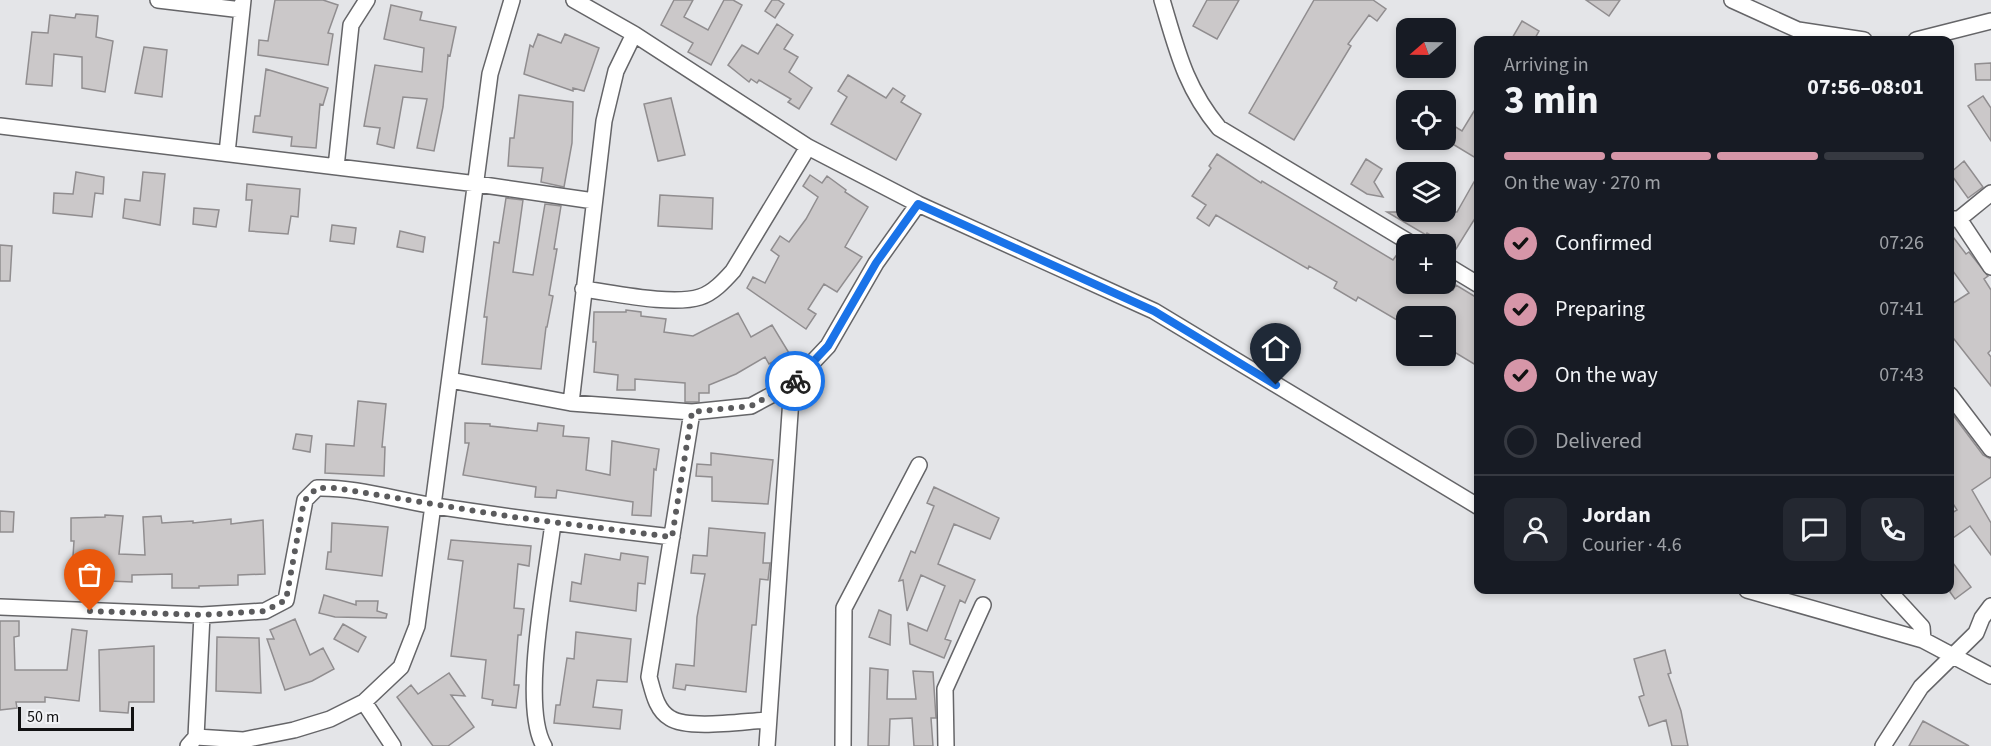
<!DOCTYPE html>
<html lang="en">
<head>
<meta charset="utf-8">
<style>
  :root { --surface:#171b24; --page:#242831; --text:#f1f3f6; --muted:#9ea1a6; --line:#363941; --accent:#d696a8 }
  body { margin:0; font-family:"Source Sans 3",sans-serif; background:var(--page); color:var(--text); height:100vh; display:flex; flex-direction:column; font-size:22px; white-space:nowrap }
  * { box-sizing:border-box; margin:0 }
  p { font-size:20px; color:var(--muted) }
  .icon { flex:none; width:33px; height:33px; fill:none; stroke:currentColor; stroke-width:2; stroke-linecap:round; stroke-linejoin:round }
  .map { position:relative; flex:1; overflow:hidden }
  .details { position:absolute; left:1474px; top:36px; width:480px; height:558px; display:flex; flex-direction:column; background:var(--surface); border-radius:12px; box-shadow:0 3px 9px #0003 }
  .details>* { flex:none }
  .needle { width:39px; rotate:250deg }
  .fabs { position:absolute; left:1396px; top:18px; display:grid; gap:12px }
  .fabs a { display:grid; place-items:center; width:60px; height:60px; border-radius:12px; background:var(--surface); box-shadow:0 3px 9px #0003; font-size:30px }
  .scale { position:absolute; left:18px; bottom:15px; width:116px; box-sizing:border-box; padding-left:6px; border:3px solid #111112; border-top:0; font-size:16px; line-height:21px; white-space:nowrap; color:#111112; -webkit-text-stroke:4px #f1f2f5; paint-order:stroke }
  .pin { position:absolute; display:grid; place-items:center; width:51px; height:51px; color:#fff; margin:-62px -26px; border-radius:50% 50% 50% 0; rotate:-45deg; box-shadow:0 0 6px #0007 }
  .pin .icon { rotate:45deg }
  .courier { position:absolute; display:grid; place-items:center; width:60px; height:60px; margin:-30px; border:4px solid #1a73e8; border-radius:50%; background:#fff; color:#222; box-shadow:0 2px 8px #0007 }
  .headline em { font-style:normal; font-weight:700 }
  .headline div { display:flex; flex-direction:column-reverse }
  .headline { display:flex; align-items:center; justify-content:space-between; height:102px; padding:0 30px }
  h1 { font-size:39px; font-weight:700; line-height:45px }
  .bar { display:grid; grid-template-columns:repeat(4,1fr); gap:9px 6px; align-content:center; height:72px; padding:0 30px }
  .bar i { height:8px; border-radius:4px; background:var(--line) }
  .bar .current { background:var(--accent) }
  .bar p { grid-column:span 4 }
  .line { display:flex; align-items:center; gap:15px; padding:0 30px; border-top:2px solid var(--line) }
  .line div { flex:1 }
  .round { display:grid; place-items:center; flex:none; width:63px; height:63px; border-radius:12px; background:var(--page) }
  ol { padding:0 30px; list-style:none }
  li { display:flex; align-items:center; gap:18px; height:66px }
  li p { margin-inline-start:auto }
  li .icon { padding:6px; border-radius:50%; background:var(--accent); color:#111; stroke-width:4 }
  li:last-child { color:var(--muted) }
  li i { width:33px; height:33px; border:3px solid var(--line); border-radius:50% }
  .map>svg:first-child { display:block }
</style>
</head>
<body>
<div class="map">
<svg width="1991" height="746" viewBox="0 0 1991 746">
  <rect width="100%" height="100%" fill="#e4e5e8"/>
  <path fill="#cbc8c9" stroke="#908d8f" stroke-width="1.5" d="M275,0H323L338,5L328,33L333,34L328,65L258,55L259,40L268,41Z
    M674,0H693L684,17L708,30L724,0H733L742,5L711,65L688,52L693,43L661,25Z
    M772,0H778L784,4L775,18L765,11Z
    M1207,0H1239L1217,39L1193,26Z
    M1314,0H1373L1386,9L1377,21L1369,15L1348,44L1351,46L1294,140L1249,113Z
    M1586,0H1620L1609,16Z
    M391,5L422,12L420,20L456,27L450,56L448,55L443,107L434,151L417,148L427,99L403,97L394,148L377,144L380,128L364,126L375,65L422,72L424,48L384,39Z
    M76,14L98,16L96,37L113,41L105,92L82,88V57L54,54L52,86L26,84L32,32L48,33L50,15L75,18Z
    M1522,21L1539,31L1534,40H1511Z
    M777,24L793,35L784,49L798,57L789,72L812,88L799,109L788,102L791,99L759,80L757,83L751,79L749,82L728,65L742,45L758,54Z
    M538,34L561,43L565,34L599,48L584,91L573,88V91L524,74L530,45L533,47Z
    M144,47L167,50L162,97L135,93Z
    M1991,63V80H1976L1975,64Z
    M266,69L328,88L323,105L320,104L316,148L291,146L292,137L253,132L255,116H260Z
    M848,75L886,98L893,88L905,96L901,102L921,114L896,160L831,124L847,97L838,91Z
    M519,95L573,102L572,143L564,187L541,182L543,168L508,166L510,138H514Z
    M1983,96L1991,108V141L1968,106Z
    M671,98L685,155L658,161L644,104Z
    M1479,103V160L1446,140V121L1462,131Z
    M1217,154L1261,183L1262,181L1393,260L1398,253L1407,259V284H1442L1453,290L1456,285L1479,299V367L1446,347V316H1406L1402,323L1358,297L1356,301L1334,288L1337,282L1309,266L1308,269L1216,215L1209,226L1197,218L1206,205L1192,196L1211,168L1209,166Z
    M1366,159L1382,169L1374,182L1383,197L1367,194L1351,184Z
    M1964,161L1983,187L1968,198L1950,173Z
    M76,172L104,177L103,194L95,193L92,217L53,213L54,193L73,194Z
    M143,172L165,174L160,225L123,218L125,199L140,201Z
    M1479,173V212L1456,249L1427,233L1426,235L1387,212H1457Z
    M810,175L822,183L827,176L846,190L845,192L868,207L845,247L862,257L837,292L824,284L808,309L816,314L806,329L747,288L753,277L765,283L779,256L771,250L780,236L789,242L806,219L818,197L803,186Z
    M247,184L300,189L298,217L291,216L288,234L249,231L252,200H246Z
    M660,195L713,198L712,229L658,226Z
    M506,198L523,200L513,272L533,275L545,204L561,206L554,249H557L549,295L553,296L547,327H546L541,369L482,364L487,317H484L494,242L499,243Z
    M194,208L219,210L216,227L193,224Z
    M332,225L356,228L354,244L330,241Z
    M400,231L425,237L423,252L397,247Z
    M1950,233L1966,254L1969,252L1988,276L1984,279L1991,290V350L1988,353L1991,357V386L1950,334V305L1969,293L1950,267Z
    M0,245L12,246L10,281H0Z
    M626,310L641,312V316L666,319L664,332L693,336L738,313L751,337L772,325L789,353L769,364L765,357L736,374L709,385V393H699V402H685V383L635,379V390H617L618,375L594,372L596,342H593L594,312H626Z
    M358,401L386,404L382,447H385L384,476L325,473L326,444L354,446Z
    M1950,411L1983,455L1991,459V477L1972,490L1991,523V555L1970,526L1950,540V514L1957,510L1950,499Z
    M465,423L490,424V426L537,431L538,423L564,426L563,436L589,438L586,470L610,475L612,441L659,449L656,470L654,469L651,516L632,515L633,502L557,490L556,498L535,497L536,487L463,475L469,443H465Z
    M296,434L312,436L310,452L293,449Z
    M711,453L773,460L768,504L712,501V477L696,476L697,464L711,465Z
    M934,487L999,518L990,539L954,524L938,564L975,580L965,603L960,600L945,639L951,641L944,658L910,644L908,623L927,631L945,586L921,575L907,611L903,580L899,581L911,551L915,553L934,506L927,503Z
    M0,511L14,512L13,532H0Z
    M105,515L123,516L119,554L145,555L143,517L161,516L162,523L193,521V523L231,519V524L263,520L265,574L238,575V585L199,586V588H172V574L132,575V582L109,581V574L72,572L74,541H71V518L105,517Z
    M332,523L388,527L382,576L326,569L328,552H331Z
    M709,528L765,533L763,563H770L768,580L760,579L756,625H752L746,692L686,685L685,690L673,688L676,664L694,666L697,617L705,574L691,573L693,555L707,556Z
    M451,540L531,546L529,566L518,564L514,608L524,609L521,635H518L514,685H519L516,708L492,705L493,700L482,698L486,660L451,656L463,561L448,559Z
    M621,553L648,557L645,584L638,583L636,611L570,601L572,582L581,584L585,554L620,560Z
    M1950,559L1971,587L1955,599L1950,592Z
    M324,595L356,605V601H378L377,611L387,614L386,618L335,617L319,613Z
    M879,610L891,615L890,645L869,637Z
    M295,619L310,655L323,648L334,669L312,681L285,690L267,639H274L270,630Z
    M0,621H19V636L14,637L15,670H67L72,629L87,631L79,701L45,697V702H16L17,708L0,710Z
    M343,624L366,637L358,652L334,639Z
    M576,632L631,639L627,682L597,680L593,707L622,710L620,729L554,723L556,705H560L567,658L574,659Z
    M217,637L259,638L261,693L216,691Z
    M154,646V702H129L128,713L100,711L99,650Z
    M1665,650L1671,673L1668,674L1681,711L1688,746H1672L1666,720L1649,726L1639,697L1644,695L1634,659Z
    M870,668L888,670L887,699H916L913,671L933,672L936,718H931L933,746H914L912,718L890,719L889,746H868Z
    M449,673L465,696L451,695L474,727L448,746H433L397,697L411,685L418,694Z
    M1923,721L1969,746H1909Z"/>
  <g fill="none" stroke-linecap="round" stroke-linejoin="round">
    <defs>
      <path id="minor" d="M158,0L242,10
        M574,0L634,34L808,147L918,204L1154,311L1479,507
        M1162,0C1177,50 1185,87 1219,128L1412,244
        M1732,0L1798,30L1864,40
        M1916,40L1991,21
        M0,126L477,184L594,201
        M227,153L243,0
        M336,167L351,25L367,0
        M1950,219H1959L1991,193
        M1959,219L1991,267
        M1446,265L1479,285
        M583,289C614,293 672,306 700,297C713,293 724,281 733,271L808,147
        M450,380L571,403L692,412L751,406L792,384L828,346L876,263L918,204
        M1950,395L1991,449
        M571,403L604,121L616,71L634,34
        M692,412L649,677C653,691 656,710 670,718C688,730 745,721 768,720
        M1747,590L1923,640L1991,676
        M1888,590L1922,627L1923,640
        M0,607L202,615L265,611L286,600L305,500L317,488C356,487 396,500 435,506C514,518 593,528 672,537
        M364,702L393,746
        M196,737L202,615
        M188,746L196,737L243,740L294,730L330,719L364,702L401,667L417,626L490,74L512,0
        M544,746C520,705 547,574 553,523
        M767,746L792,384
        M843,746L844,608L919,465
        M946,746L945,689L983,605
        M1883,746L1921,687L1976,633L1982,618L1991,606"/>
    </defs>
    <use href="#minor" stroke="#656568" stroke-width="18"/>
    <use href="#minor" stroke="#fff" stroke-width="15"/>
  </g>
  <g fill="none" stroke-linecap="round" stroke-linejoin="round">
    <path stroke="#5b5b5d" stroke-width="6" stroke-dasharray="0 10.8" d="M90,611L202,615L265,611L286,600L304,501L317,488H335L513,517L672,537L692,412L751,406L795,381"/>
    <path stroke="#1a73e8" stroke-width="8" d="M795,381L828,346L876,263L918,204L1154,311L1276,385"/>
  </g>
</svg>
<div class="fabs">
<a><svg class="needle" viewBox="-14 -14 28 28"><path d="M0-13l5 13h-10z" fill="#e53935"/><path d="M0 13l5-13h-10z" fill="#9ea1a6"/></svg></a>
<a><svg class="icon" aria-label="locate" viewBox="0 0 24 24"><circle cx="12" cy="12" r="6"/><path d="M12 2v4M12 18v4M2 12h4M18 12h4"/></svg></a>
<a><svg class="icon" aria-label="layers" viewBox="0 0 24 24"><path d="M12 4l9 5-9 5-9-5zM3 14l9 5 9-5"/></svg></a>
<a>+</a>
<a>−</a>
</div>
<div class="scale">50 m</div>
<div class="pin" style="left:90px;top:611px;background:#ea580c"><svg class="icon" aria-label="bag" viewBox="0 0 24 24"><path d="M5 8h14l-1 12H6zM9 8a3 3 0 0 1 6 0"/></svg></div>
<div class="pin" style="left:1276px;top:385px;background:#1f2937"><svg class="icon" aria-label="home" viewBox="0 0 24 24"><path d="M3 11l9-7 9 7M6 9v11h12V9"/></svg></div>
<div class="courier" style="left:795px;top:381px"><svg class="icon" aria-label="bike" viewBox="0 0 24 24"><circle cx="6" cy="16" r="4"/><circle cx="18" cy="16" r="4"/><path d="M6 16l4-8h5l3 8M10 8l3 8H6M13 5h3"/></svg></div>
<section class="details">
<div class="headline"><div><h1>3 min</h1><p>Arriving in</p></div><em>07:56–08:01</em></div>
<div class="bar"><i class="current"></i><i class="current"></i><i class="current"></i><i></i><p>On the way · 270 m</p></div>
<ol>
<li><svg class="icon" aria-label="check" viewBox="0 0 24 24"><path d="M5 12l5 5 9-10"/></svg>Confirmed<p>07:26</p></li>
<li><svg class="icon" aria-label="check" viewBox="0 0 24 24"><path d="M5 12l5 5 9-10"/></svg>Preparing<p>07:41</p></li>
<li><svg class="icon" aria-label="check" viewBox="0 0 24 24"><path d="M5 12l5 5 9-10"/></svg>On the way<p>07:43</p></li>
<li><i></i>Delivered</li>
</ol>
<div class="line" style="height:108px"><a class="round"><svg class="icon" aria-label="person" viewBox="0 0 24 24"><circle cx="12" cy="8" r="4"/><path d="M4 21q1-7 8-7t8 7"/></svg></a><div><b>Jordan</b><p>Courier · 4.6</p></div><a class="round"><svg class="icon" aria-label="chat" viewBox="0 0 24 24"><path d="M4 5h16v11H9l-5 4z"/></svg></a><a class="round"><svg class="icon" aria-label="phone" viewBox="0 0 24 24"><path d="M5 4h4l2 5-3 2q2 4 5 5l2-3 5 2v4C11 20 4 13 5 4z"/></svg></a></div>
</section>
</div>
</body>
</html>
